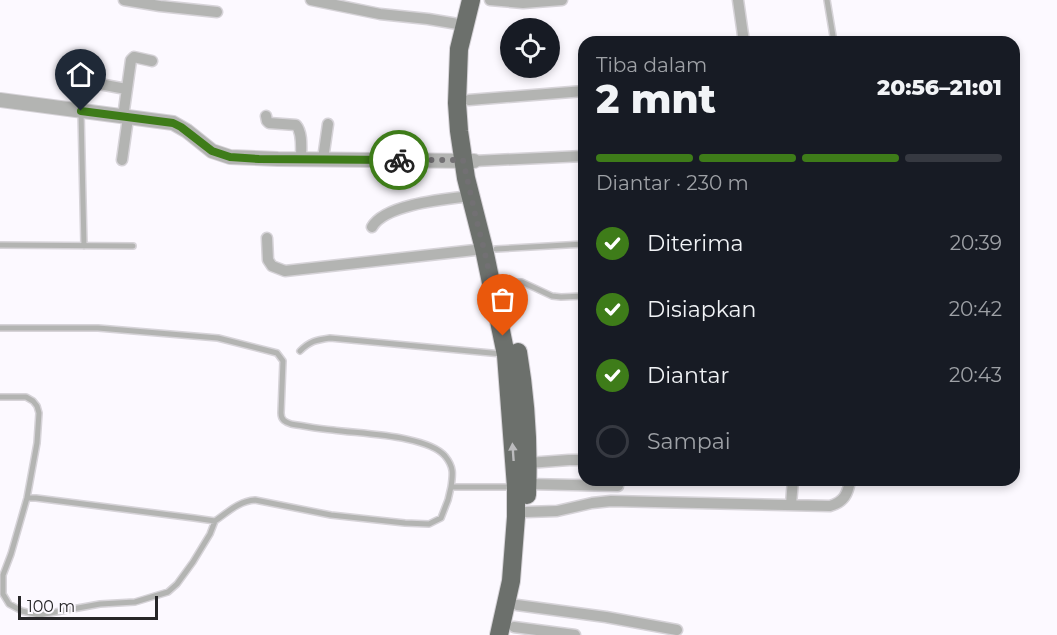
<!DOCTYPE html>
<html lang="id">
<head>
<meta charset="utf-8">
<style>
  :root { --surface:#171b24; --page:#20242c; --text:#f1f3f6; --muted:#9ea1a6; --line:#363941; --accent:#3e7c19 }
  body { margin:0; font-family:Montserrat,sans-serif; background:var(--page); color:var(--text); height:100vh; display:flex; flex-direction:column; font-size:22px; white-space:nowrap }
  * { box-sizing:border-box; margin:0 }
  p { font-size:20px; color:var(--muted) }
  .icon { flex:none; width:33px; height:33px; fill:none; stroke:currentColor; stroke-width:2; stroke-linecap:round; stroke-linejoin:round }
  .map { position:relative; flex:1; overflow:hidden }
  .sheet { position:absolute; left:578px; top:36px; width:442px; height:450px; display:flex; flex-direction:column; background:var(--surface); border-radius:18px; box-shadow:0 3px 9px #0003 }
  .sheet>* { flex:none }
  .buttons { position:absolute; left:500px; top:18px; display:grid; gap:12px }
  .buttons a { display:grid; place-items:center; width:60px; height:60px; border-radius:50%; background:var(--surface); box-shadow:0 3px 9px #0003; font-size:30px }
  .scale { position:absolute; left:18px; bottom:15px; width:140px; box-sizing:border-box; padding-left:6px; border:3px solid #272628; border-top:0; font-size:16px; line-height:21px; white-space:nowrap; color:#272628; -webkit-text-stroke:4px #fcf9ff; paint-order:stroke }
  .pin { position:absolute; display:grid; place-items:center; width:51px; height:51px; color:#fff; margin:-62px -26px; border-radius:50% 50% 50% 0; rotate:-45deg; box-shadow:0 0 6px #0007 }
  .pin .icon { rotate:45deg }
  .courier { position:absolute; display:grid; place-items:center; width:60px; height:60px; margin:-30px; border:4px solid #3e7c19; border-radius:50%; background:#fff; color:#222; box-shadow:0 2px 8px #0007 }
  .summary em { font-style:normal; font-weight:800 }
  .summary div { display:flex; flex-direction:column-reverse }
  .summary { display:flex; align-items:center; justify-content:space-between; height:102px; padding:0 18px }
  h1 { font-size:39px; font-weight:800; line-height:45px }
  .bar { display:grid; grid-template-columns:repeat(4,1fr); gap:9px 6px; align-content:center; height:72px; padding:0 18px }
  .bar i { height:8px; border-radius:4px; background:var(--line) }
  .bar .selected { background:var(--accent) }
  .bar p { grid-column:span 4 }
  ol { padding:0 18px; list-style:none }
  li { display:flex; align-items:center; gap:18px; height:66px }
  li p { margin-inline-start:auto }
  li .icon { padding:6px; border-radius:50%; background:var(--accent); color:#fff; stroke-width:4 }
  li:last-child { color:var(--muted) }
  li i { width:33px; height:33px; border:3px solid var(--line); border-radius:50% }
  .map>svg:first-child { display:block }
</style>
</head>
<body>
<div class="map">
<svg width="1057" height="635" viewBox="0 0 1057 635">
  <rect width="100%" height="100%" fill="#fcf9ff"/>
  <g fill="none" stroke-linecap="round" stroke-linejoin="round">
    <defs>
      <path id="service" d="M827,0L834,42
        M81,112L84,246
        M0,245L133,246
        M496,249L584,244
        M504,282H522L552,296L561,297L584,296
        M0,328H98L218,338L277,353L283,361L281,413C281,420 285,422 291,424C305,426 319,429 333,430C361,434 427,435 445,456C454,467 453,474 451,487H513
        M300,351C310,341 316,340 330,338L502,354
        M0,397H26L33,401L37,406L39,413L37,443L27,498L11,554L3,575V594L9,604L22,611L39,615L100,604L135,602L168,592L177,584L193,562L210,534L215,521L194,518L36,498H27
        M215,521C228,512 239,501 255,500L331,515L405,523L429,524L441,518L448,500L451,487"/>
      <path id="minor" d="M124,0L160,6L217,12
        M311,0L380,14L428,19L464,25
        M490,0L523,3L562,0
        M738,0L744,42
        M73,79L126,89
        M469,100L584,91
        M266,116L267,121L269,123L296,125C303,133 301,149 301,159
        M123,117L131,60L134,57L152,61
        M323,159L328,124
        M122,160L128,118
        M474,161L584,156
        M372,227C385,204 446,199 471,196
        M267,238L268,260L272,266L285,271L484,249
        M528,463L569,460H584
        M527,484L618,486
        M791,504L793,480
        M526,512L557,511L592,503L611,501L830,506C844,502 848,494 850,480
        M517,605L606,617L677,630
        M514,627L575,635"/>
      <path id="tertiary" d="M0,100L173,123L187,131L212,151L230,157L278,159L474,161"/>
      <path id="trunk" d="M471,0L459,49L457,103L459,131L466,178L484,249L506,355L516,487V517L511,581L499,635
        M518,352C526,399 529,447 527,495"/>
    </defs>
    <use href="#service" stroke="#d6d3d8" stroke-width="8"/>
    <use href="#minor" stroke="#d6d3d8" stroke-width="13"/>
    <use href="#tertiary" stroke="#d6d3d8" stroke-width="16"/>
    <use href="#trunk" stroke="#d6d3d8" stroke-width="20"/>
    <use href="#service" stroke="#b3b4b2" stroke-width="5"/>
    <use href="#minor" stroke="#b3b4b2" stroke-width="10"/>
    <use href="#tertiary" stroke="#b3b4b2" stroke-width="14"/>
    <use href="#trunk" stroke="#6c706c" stroke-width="18"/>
  </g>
  <defs><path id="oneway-solid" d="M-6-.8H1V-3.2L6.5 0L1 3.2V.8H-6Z" transform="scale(1.5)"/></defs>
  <use fill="#bbbbbd" href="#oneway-solid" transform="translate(513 452) rotate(-94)"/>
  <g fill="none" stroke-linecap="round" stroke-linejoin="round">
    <path stroke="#727073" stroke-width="6" stroke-dasharray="0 10.8" d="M399,160H463L476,218L484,249L503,336"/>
    <path stroke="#3e7c19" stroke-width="8" d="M81,111L173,123L181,127L212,151L230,157L259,159L399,160"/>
  </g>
</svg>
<div class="buttons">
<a><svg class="icon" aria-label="locate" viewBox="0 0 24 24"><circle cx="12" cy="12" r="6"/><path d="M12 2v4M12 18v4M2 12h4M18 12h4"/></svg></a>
</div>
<div class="scale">100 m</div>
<div class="pin" style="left:503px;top:336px;background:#ea580c"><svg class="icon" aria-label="bag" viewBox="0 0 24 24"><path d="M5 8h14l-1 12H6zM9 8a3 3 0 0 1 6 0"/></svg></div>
<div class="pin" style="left:81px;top:111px;background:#1f2937"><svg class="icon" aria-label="home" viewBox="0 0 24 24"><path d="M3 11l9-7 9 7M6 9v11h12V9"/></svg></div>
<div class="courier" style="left:399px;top:160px"><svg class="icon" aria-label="bike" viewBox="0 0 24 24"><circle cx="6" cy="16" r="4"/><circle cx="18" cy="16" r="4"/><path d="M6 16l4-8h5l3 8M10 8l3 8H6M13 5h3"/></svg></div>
<section class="sheet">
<div class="summary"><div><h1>2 mnt</h1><p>Tiba dalam</p></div><em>20:56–21:01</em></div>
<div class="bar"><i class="selected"></i><i class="selected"></i><i class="selected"></i><i></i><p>Diantar · 230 m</p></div>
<ol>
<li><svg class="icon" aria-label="check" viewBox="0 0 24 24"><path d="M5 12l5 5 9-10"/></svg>Diterima<p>20:39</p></li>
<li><svg class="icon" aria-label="check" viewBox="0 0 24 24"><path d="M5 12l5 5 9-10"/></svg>Disiapkan<p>20:42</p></li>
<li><svg class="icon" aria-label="check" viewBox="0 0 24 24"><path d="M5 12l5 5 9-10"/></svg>Diantar<p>20:43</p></li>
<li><i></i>Sampai</li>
</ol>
</section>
</div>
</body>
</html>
